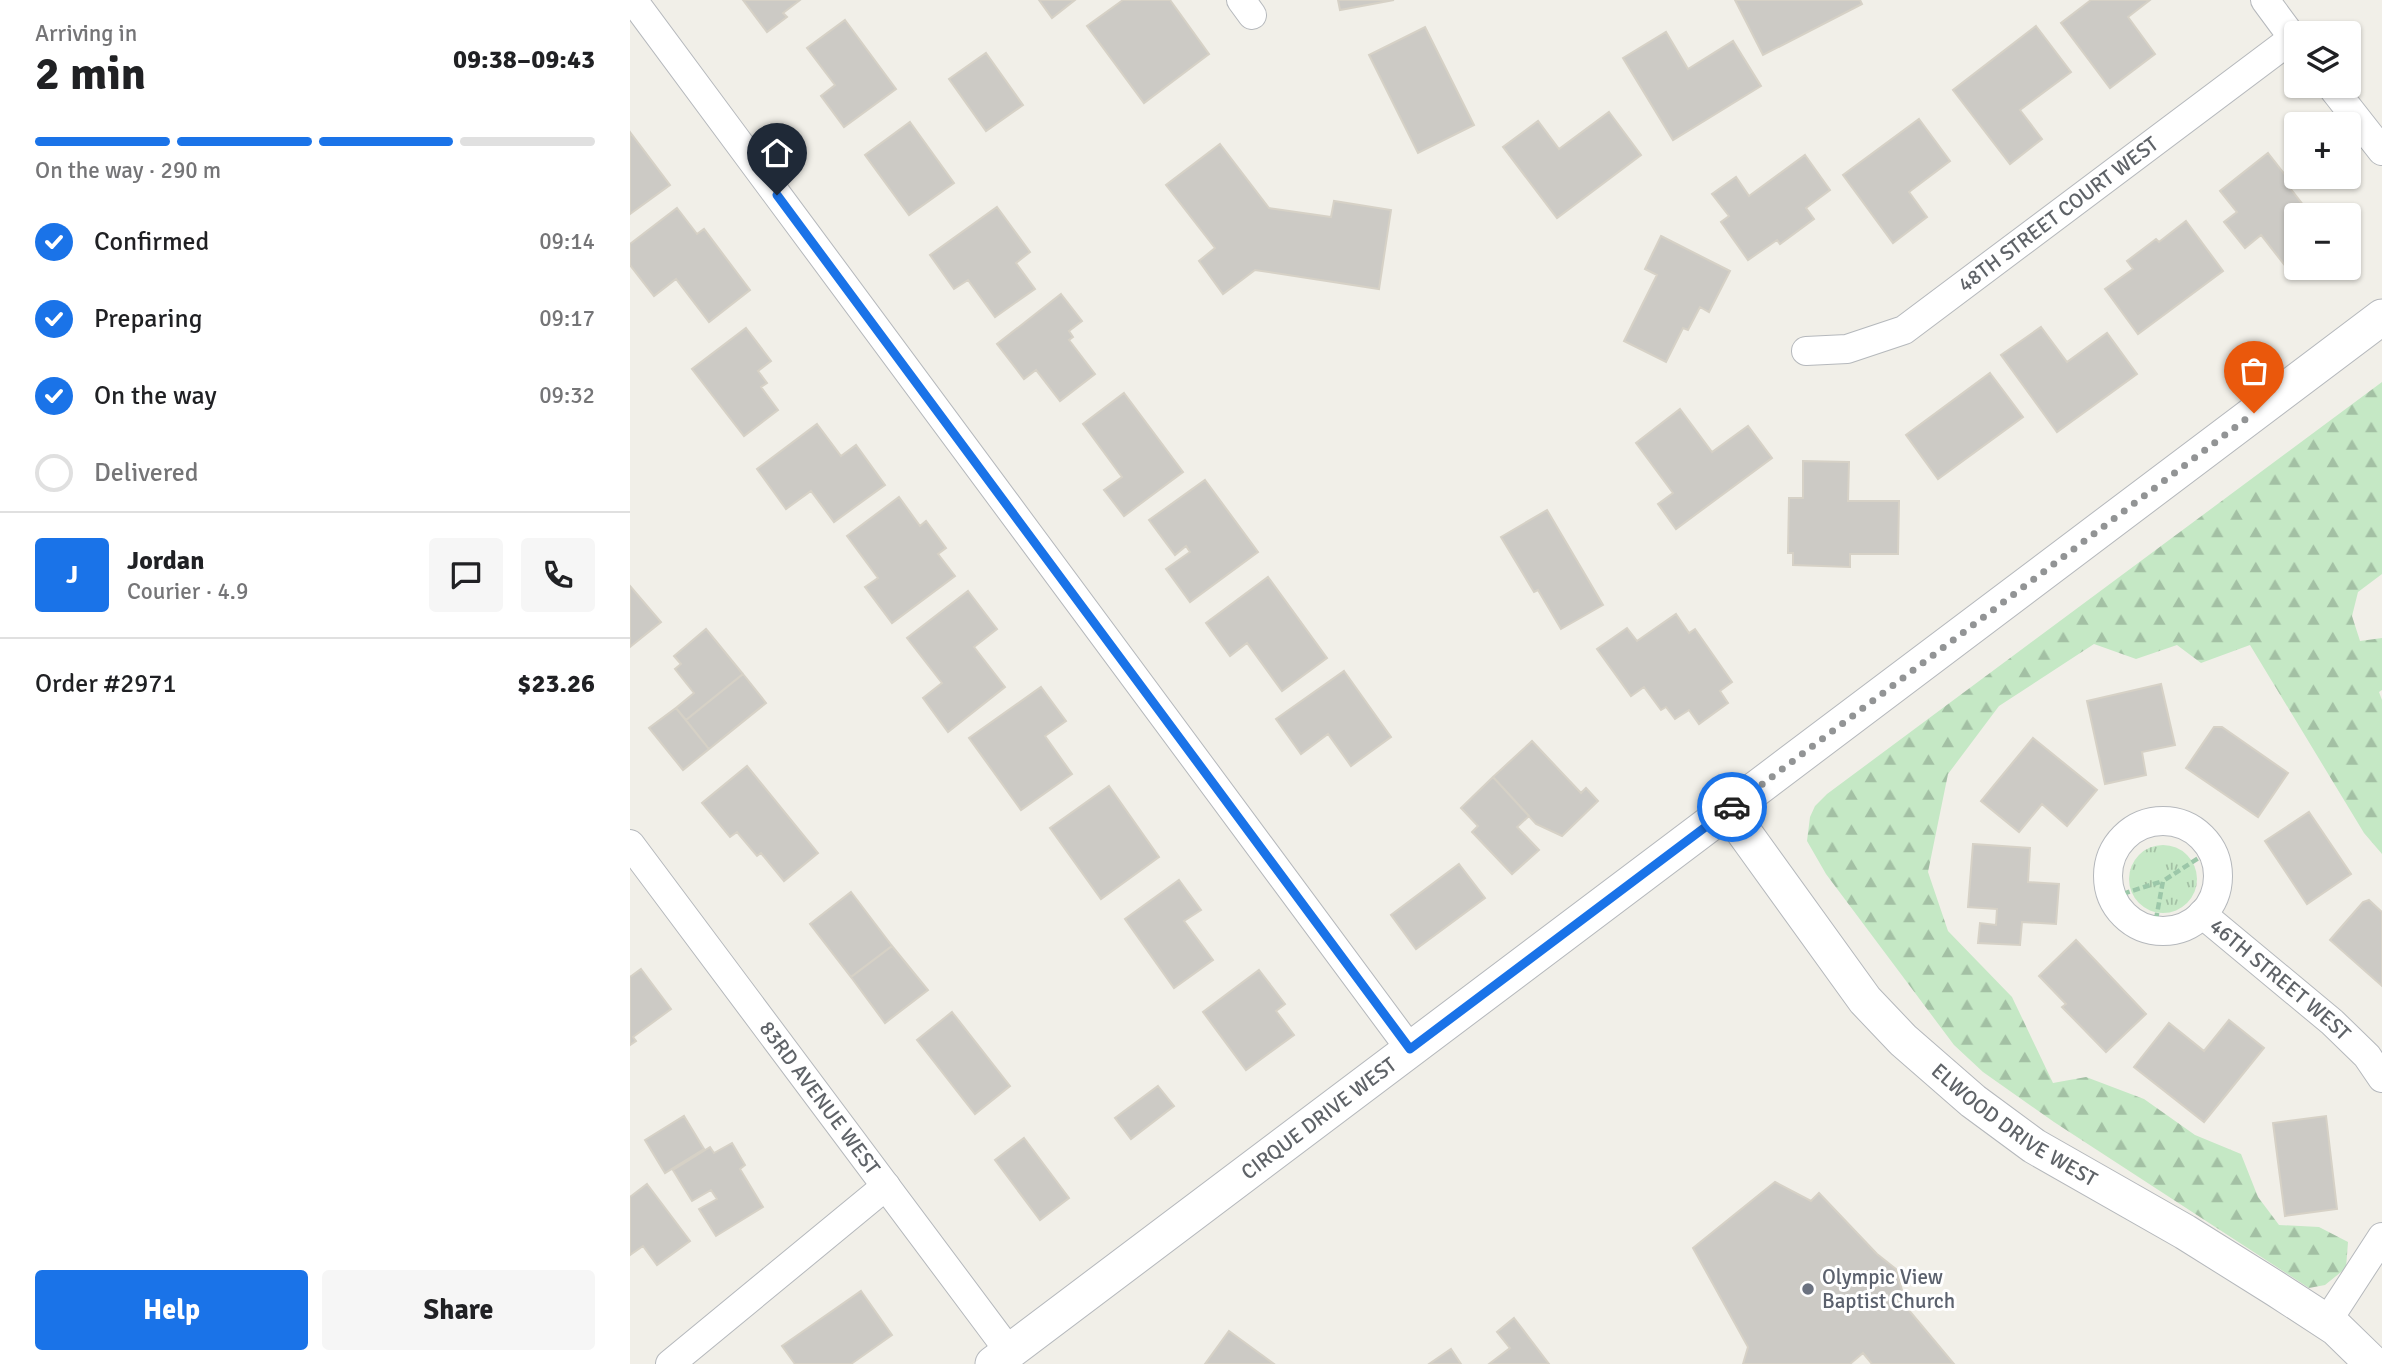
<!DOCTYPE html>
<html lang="en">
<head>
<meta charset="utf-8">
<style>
  :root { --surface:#fff; --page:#f6f6f6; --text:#202124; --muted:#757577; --line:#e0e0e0; --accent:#1a73e8 }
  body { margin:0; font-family:Signika,sans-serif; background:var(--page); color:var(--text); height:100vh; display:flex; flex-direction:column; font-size:26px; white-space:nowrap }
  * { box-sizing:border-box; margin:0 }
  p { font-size:23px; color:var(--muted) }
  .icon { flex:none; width:38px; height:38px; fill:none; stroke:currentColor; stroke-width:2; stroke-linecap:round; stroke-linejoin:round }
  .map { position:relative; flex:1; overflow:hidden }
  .side { display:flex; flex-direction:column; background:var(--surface); width:630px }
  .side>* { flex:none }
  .buttons { position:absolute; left:1654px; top:21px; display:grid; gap:14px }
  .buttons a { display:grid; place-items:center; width:77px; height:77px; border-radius:7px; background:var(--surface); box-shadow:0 2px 5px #0004; font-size:35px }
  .pin { position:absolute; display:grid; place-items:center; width:60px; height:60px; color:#fff; margin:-72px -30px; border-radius:50% 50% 50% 0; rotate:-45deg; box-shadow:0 0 7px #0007 }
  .pin .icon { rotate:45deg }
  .courier { position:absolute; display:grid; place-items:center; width:70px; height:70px; margin:-35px; border:5px solid #1a73e8; border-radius:50%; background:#fff; color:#222; box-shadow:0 2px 9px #0007 }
  .overview em { font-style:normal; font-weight:700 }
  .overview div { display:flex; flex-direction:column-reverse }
  .overview { display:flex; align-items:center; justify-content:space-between; height:119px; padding:0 35px }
  h1 { font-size:46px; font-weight:700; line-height:52px }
  .bar { display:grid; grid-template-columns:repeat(4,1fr); gap:10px 7px; align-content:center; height:84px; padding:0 35px }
  .bar i { height:9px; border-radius:5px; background:var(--line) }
  .bar .selected { background:var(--accent) }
  .bar p { grid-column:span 4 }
  .line { display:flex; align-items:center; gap:18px; padding:0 35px; border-top:2px solid var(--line) }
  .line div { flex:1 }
  .round { display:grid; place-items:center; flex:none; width:74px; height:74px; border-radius:7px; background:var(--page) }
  ol { padding:0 35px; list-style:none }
  li { display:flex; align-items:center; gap:21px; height:77px }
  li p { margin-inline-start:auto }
  li .icon { padding:7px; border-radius:50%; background:var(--accent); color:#fff; stroke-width:4 }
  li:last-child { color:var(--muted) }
  li i { width:38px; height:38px; border:4px solid var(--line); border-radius:50% }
  .action { display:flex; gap:14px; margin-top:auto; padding:14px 35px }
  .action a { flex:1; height:80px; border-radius:7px; background:var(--accent); color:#fff; font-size:28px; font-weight:700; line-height:80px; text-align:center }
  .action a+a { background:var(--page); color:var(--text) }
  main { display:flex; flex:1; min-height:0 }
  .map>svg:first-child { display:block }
</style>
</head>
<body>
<main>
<section class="side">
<div class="overview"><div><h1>2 min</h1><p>Arriving in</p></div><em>09:38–09:43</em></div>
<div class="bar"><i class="selected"></i><i class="selected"></i><i class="selected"></i><i></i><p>On the way · 290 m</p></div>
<ol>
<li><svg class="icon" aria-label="check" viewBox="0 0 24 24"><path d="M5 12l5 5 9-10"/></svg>Confirmed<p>09:14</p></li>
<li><svg class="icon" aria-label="check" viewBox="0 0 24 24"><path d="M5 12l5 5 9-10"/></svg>Preparing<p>09:17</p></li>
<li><svg class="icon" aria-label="check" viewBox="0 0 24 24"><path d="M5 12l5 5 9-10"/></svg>On the way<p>09:32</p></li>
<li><i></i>Delivered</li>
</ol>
<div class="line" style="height:126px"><b class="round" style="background:var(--accent);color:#fff">J</b><div><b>Jordan</b><p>Courier · 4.9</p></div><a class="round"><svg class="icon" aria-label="chat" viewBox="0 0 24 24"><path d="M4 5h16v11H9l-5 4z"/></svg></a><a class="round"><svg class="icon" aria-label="phone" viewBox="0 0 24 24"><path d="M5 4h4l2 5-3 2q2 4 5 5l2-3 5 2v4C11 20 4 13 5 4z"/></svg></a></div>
<div class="line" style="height:91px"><div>Order #2971</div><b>$23.26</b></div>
<div class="action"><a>Help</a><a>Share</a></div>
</section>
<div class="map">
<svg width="1752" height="1364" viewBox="0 0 1752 1364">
  <defs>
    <pattern id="grass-tufts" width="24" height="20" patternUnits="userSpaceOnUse" patternTransform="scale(1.75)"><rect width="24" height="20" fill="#c5e8c5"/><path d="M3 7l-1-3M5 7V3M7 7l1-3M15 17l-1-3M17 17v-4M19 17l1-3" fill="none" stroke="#a3c0a4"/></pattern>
    <pattern id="forest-firs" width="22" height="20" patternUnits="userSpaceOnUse" patternTransform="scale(1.75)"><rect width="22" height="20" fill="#c5e8c5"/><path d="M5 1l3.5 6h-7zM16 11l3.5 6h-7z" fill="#a3c0a4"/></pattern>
  </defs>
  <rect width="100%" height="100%" fill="#f1efe8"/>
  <path fill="url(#grass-tufts)" d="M1499 879a34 34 0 1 1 68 0a34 34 0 1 1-68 0Z"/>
  <path fill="url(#forest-firs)" d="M1752,382V574L1728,592L1722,616L1730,641L1752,638V690L1749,692L1752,700V854L1734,833L1620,645L1571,663L1547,645L1506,659L1464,644L1369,706L1318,774L1298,872L1318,931L1382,997L1423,1083L1456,1077L1514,1099L1565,1135L1611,1154L1628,1197L1649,1225L1689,1227L1718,1242L1716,1268L1695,1285L1679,1288L1424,1122L1353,1072L1324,1045L1196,874L1177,841L1180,817L1185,806L1197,794Z"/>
  <path fill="#cccac5" stroke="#d6d1c6" stroke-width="2" d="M113,0H170L153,13L157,17L137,32Z
    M409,0H445L422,18Z
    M493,0H540L579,54L514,103L457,26Z
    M708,0H764L710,10Z
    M1105,0H1230L1232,4L1133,55Z
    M1461,0H1520L1498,17L1525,54L1480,88L1431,23Z
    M215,20L266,89L214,127L191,96L205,85L177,48Z
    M1406,26L1441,72L1390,110L1412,139L1380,164L1323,90Z
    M795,27L844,125L788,153L739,55Z
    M1036,32L1058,69L1103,41L1131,86L1043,140L993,58Z
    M356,53L393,105L356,131L319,79Z
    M979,112L1011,155L927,218L873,147L908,121L929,149Z
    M1289,119L1320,161L1279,192L1297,217L1263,243L1213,175Z
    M280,122L324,183L279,215L235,155Z
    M0,132L40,185L0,214Z
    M590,144L639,208L701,217L704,201L761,210L749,289L625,270L593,294L569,261L585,248L536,185Z
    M1638,153L1663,185L1660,188L1681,215H1666V268H1676L1664,277L1631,235L1615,248L1594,222L1607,212L1590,191Z
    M1175,155L1200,190L1176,208L1184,219L1150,244L1147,240L1118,260L1091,222L1099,216L1082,194L1106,177L1119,196Z
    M367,207L400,252L386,263L405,289L365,317L338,280L324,289L300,255Z
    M47,208L67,234L74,229L120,290L79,322L46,279L24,296L0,265V244Z
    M1556,221L1593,271L1508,334L1475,289L1503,269L1497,261L1526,239L1529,242Z
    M1031,236L1100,271L1079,312L1070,307L1058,330L1053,328L1036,362L994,341L1027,275L1015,269Z
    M431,294L452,321L439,331L443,337L439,340L465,374L430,401L406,370L394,379L367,344Z
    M1411,327L1437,362L1477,333L1507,374L1427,432L1371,355Z
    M116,328L141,361L128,371L137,383L131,387L148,410L114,436L62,369Z
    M1360,373L1393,417L1308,479L1276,435Z
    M494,393L553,472L494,516L474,490L492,477L453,424Z
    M1050,409L1082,452L1118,426L1142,458L1046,529L1028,504L1043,493L1006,443Z
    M187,424L211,456L226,445L255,485L204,522L181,491L156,509L127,469Z
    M1173,461L1219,462L1218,501H1269L1268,554H1220V567L1163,565V553H1158L1159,498H1173Z
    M575,480L628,552L560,602L536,569L560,552L556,546L545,555L519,520Z
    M269,497L290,526L296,521L316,548L308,554L325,576L262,623L235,587L248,578L217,536Z
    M917,510L973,605L931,629L908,590L904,592L871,537Z
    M638,577L697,658L652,691L617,643L600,656L576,623Z
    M0,586L31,622L0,647Z
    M338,591L367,629L344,647L375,687L318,732L293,698L312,683L277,638Z
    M1046,614L1059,633L1065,629L1102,682L1090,691L1098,703L1069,724L1059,710L1045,719L1036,707L1031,710L1014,687L1001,696L967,649L997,628L1007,641Z
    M76,629L113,674L56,720L46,708L64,693L45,669L51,664L44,656Z
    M714,671L761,737L721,766L698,734L671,754L646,719Z
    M113,674L136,703L79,749L56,720Z
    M1531,684L1545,745L1512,752L1516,775L1475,784L1457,701Z
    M411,687L436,721L415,736L442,774L391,810L339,738Z
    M46,708L79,749L53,770L19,728Z
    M1584,727H1592L1658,773L1628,817L1556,768Z
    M1403,738L1467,790L1437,826L1412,804L1389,832L1351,801Z
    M902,741L951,793L956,788L968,801L932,836L906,824L863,777Z
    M117,766L188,853L154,881L131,853L127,856L107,832L100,837L72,803Z
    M863,777L899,816L887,827L909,850L882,874L842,832L848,826L831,808Z
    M479,786L529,857L471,899L420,828Z
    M1679,812L1721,874L1677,904L1635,841Z
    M1343,844L1400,848L1398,882L1429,884L1426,924L1392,922L1390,945L1348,943L1350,923L1366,925L1367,909L1338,907Z
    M829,864L855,898L786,949L761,915Z
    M549,880L571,910L554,921L583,960L544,988L495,919Z
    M221,892L262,946L221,977L180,924Z
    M1739,900L1752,912V986L1700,940L1733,902Z
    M1446,940L1516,1014L1476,1052L1432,1007L1436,1004L1409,976Z
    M262,946L298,990L255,1023L221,977Z
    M11,969L41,1009L3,1037L6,1041L0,1045V977Z
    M629,970L655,1004L646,1011L664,1035L616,1070L573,1012Z
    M322,1012L380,1086L345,1114L287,1040Z
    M1599,1020L1634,1048L1574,1122L1504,1067L1539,1023L1574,1051Z
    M528,1086L544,1106L501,1139L485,1118Z
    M54,1116L74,1149L35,1173L15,1140Z
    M1696,1116L1707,1209L1655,1216L1643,1123Z
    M394,1138L439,1198L410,1220L365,1160Z
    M102,1143L115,1165L110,1169L133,1207L86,1236L69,1209L87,1199L81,1190L62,1201L43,1170L80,1147L84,1153Z
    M1145,1182L1181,1201L1189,1193L1247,1254L1266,1269L1277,1308L1324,1364H1242L1233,1353L1220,1364H1113L1118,1347L1063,1248Z
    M17,1184L60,1241L27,1265L13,1246L0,1255V1197Z
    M231,1291L262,1335L221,1364H165L152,1346Z
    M884,1318L919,1364H859L880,1348L867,1332Z
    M599,1331L644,1364H575Z
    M821,1349L831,1364H799Z"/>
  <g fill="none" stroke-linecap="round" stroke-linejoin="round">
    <defs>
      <g id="minor">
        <path d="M3,0L780,1049"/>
        <path d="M611,0L622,15"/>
        <path d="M1635,0L1666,42"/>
        <path d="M1701,86L1752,151"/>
        <path id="s1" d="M1176,351L1217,349L1274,330L1663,38"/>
        <circle cx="1533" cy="876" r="55"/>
        <path id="s2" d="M0,844L379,1351"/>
        <path id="s3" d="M1572,914L1702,1022L1737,1056L1752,1078"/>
        <path d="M1696,1323L1752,1237"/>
        <path d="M40,1364L256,1186"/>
      </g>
      <g id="tertiary">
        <path id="s4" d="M1098,810L1235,1000L1273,1040L1343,1101L1404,1146L1555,1232L1646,1289L1706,1328L1743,1364"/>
        <path id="s5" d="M363,1364L1752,317"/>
      </g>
    </defs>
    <use href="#minor" stroke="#b5b8bc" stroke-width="30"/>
    <use href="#tertiary" stroke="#b5b8bc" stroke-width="37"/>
    <path stroke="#9cc7a9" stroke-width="4.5" stroke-dasharray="7 3.5" stroke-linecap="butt" d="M1483,897L1533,881
      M1524,930L1533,881L1581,850"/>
    <use href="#minor" stroke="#fff" stroke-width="28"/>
    <use href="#tertiary" stroke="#fff" stroke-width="35"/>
  </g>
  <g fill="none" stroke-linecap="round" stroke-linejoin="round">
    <path stroke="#929495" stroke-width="7" stroke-dasharray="0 12.6" d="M1102,807L1624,413"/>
    <path stroke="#1a73e8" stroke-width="9" d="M147,195L780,1049L1102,807"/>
  </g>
  <circle fill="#6b7280" stroke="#fff" stroke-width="2.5" cx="1178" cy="1289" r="7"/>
  <g text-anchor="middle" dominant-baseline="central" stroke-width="6" stroke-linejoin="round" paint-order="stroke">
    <g font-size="21" fill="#5f6368" stroke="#fff">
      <text stroke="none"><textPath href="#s1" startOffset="294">48TH STREET COURT WEST</textPath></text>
      <text stroke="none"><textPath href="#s3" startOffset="102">46TH STREET WEST</textPath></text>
      <text stroke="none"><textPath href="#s2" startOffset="317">83RD AVENUE WEST</textPath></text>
      <text stroke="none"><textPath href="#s5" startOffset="408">CIRQUE DRIVE WEST</textPath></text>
      <text stroke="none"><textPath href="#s4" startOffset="430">ELWOOD DRIVE WEST</textPath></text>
    </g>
    <g font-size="21" fill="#5b616d" stroke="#fff" text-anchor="start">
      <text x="1192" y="1277">Olympic View<tspan x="1192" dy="24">Baptist Church</tspan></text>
    </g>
  </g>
</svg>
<div class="buttons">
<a><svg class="icon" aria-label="layers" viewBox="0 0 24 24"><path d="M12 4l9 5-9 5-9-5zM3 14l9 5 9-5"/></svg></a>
<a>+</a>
<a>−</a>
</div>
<div class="pin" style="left:1624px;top:413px;background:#ea580c"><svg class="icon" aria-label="bag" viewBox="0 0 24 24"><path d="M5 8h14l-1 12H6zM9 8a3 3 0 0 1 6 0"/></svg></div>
<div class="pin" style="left:147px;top:195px;background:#1f2937"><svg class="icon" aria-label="home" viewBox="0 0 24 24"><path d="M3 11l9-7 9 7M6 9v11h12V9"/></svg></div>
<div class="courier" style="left:1102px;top:807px"><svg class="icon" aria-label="car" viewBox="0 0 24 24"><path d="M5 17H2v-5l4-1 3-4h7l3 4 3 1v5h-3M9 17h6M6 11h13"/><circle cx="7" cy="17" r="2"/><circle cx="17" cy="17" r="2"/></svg></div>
</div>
</main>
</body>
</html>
